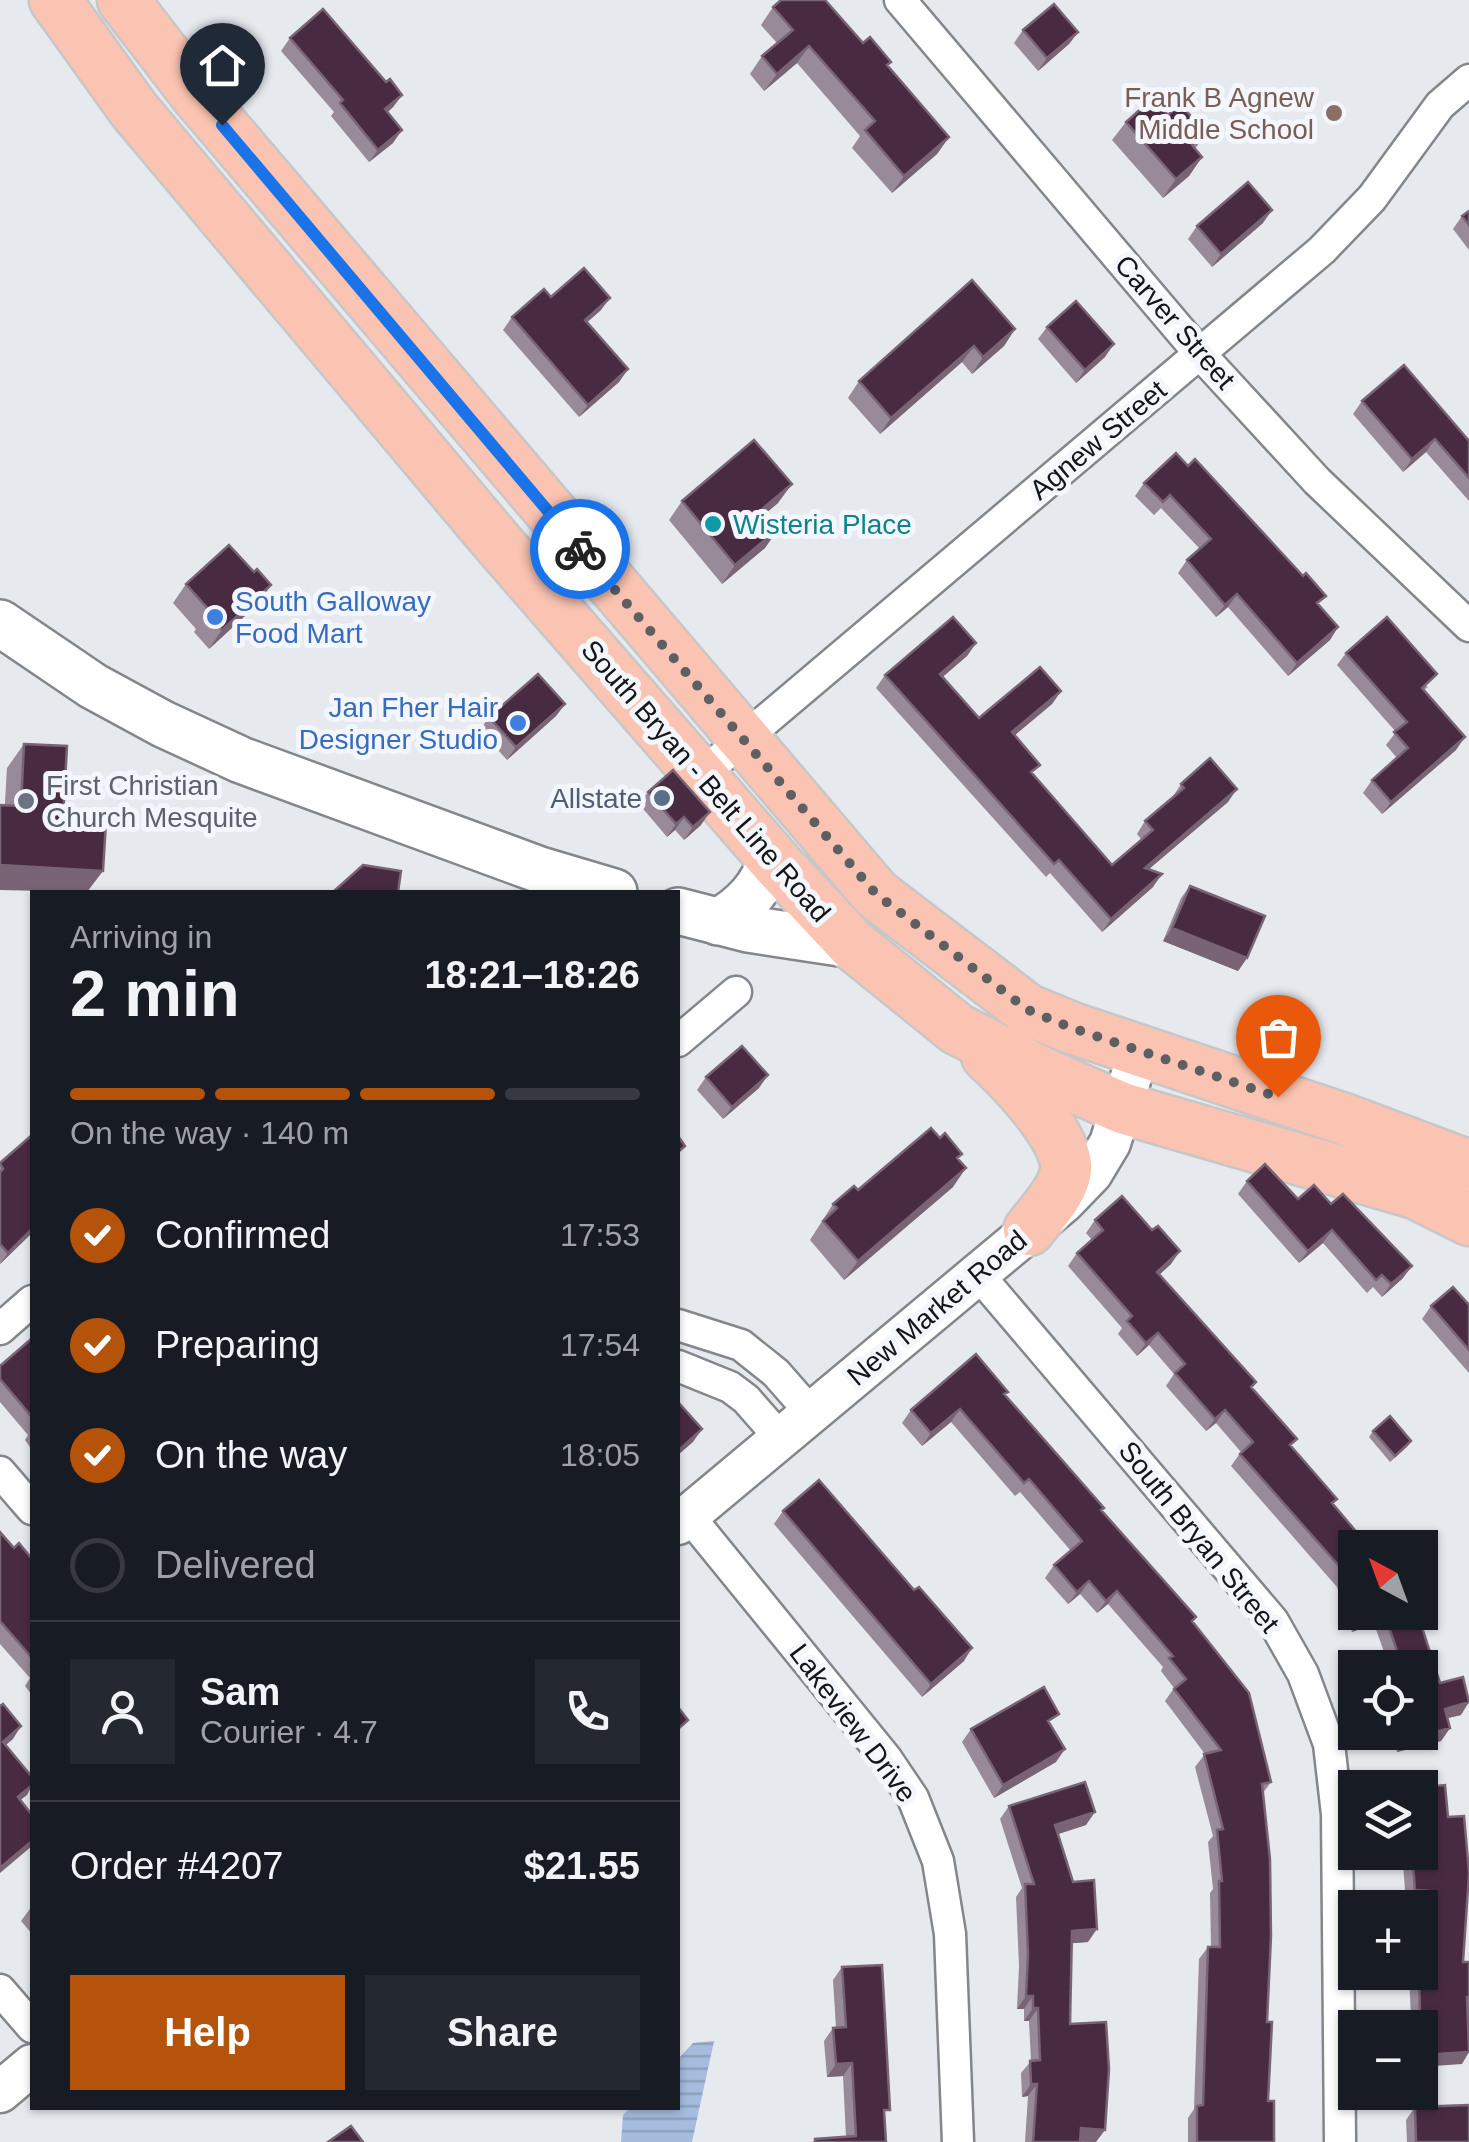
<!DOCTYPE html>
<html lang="en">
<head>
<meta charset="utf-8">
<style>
  :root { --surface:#171b24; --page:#242831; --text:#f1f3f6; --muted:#9ea1a6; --line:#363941; --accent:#b45309 }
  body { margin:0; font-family:Arial,sans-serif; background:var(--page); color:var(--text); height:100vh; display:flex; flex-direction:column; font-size:38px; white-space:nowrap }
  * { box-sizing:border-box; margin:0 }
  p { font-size:32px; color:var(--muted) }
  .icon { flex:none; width:55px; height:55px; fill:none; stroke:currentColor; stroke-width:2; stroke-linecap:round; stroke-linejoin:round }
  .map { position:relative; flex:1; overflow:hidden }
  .sheet { position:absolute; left:30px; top:890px; width:650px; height:1220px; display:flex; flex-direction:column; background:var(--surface); border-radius:0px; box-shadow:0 2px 8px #0004 }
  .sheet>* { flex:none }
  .needle { width:65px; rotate:319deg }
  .fabs { position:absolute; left:1338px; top:1530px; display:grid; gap:20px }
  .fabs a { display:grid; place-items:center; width:100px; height:100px; border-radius:0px; background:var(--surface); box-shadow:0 2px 8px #0004; font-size:50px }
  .pin { position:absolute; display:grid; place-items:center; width:85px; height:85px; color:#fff; margin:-102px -42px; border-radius:50% 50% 50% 0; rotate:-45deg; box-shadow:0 0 10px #0007 }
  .pin .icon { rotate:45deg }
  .courier { position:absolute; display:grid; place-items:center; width:100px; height:100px; margin:-50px; border:8px solid #1a73e8; border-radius:50%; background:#fff; color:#222; box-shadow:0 2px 12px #0007 }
  .head em { font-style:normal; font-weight:800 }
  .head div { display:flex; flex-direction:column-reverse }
  .head { display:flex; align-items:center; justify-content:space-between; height:170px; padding:0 40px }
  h1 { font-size:65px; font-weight:800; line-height:75px }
  .bar { display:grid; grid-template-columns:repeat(4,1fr); gap:15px 10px; align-content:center; height:120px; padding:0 40px }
  .bar i { height:12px; border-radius:8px; background:var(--line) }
  .bar .on { background:var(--accent) }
  .bar p { grid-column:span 4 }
  .line { display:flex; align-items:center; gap:25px; padding:0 40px; border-top:2px solid var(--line) }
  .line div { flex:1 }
  .round { display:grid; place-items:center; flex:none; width:105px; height:105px; border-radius:0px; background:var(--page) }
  ol { padding:0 40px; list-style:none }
  li { display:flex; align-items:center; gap:30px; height:110px }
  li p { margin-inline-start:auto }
  li .icon { padding:10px; border-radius:50%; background:var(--accent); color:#fff; stroke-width:4 }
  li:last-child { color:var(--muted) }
  li i { width:55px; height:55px; border:5px solid var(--line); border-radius:50% }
  .button { display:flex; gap:20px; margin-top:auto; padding:20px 40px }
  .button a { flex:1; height:115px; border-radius:0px; background:var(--accent); color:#fff; font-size:40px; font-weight:800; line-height:115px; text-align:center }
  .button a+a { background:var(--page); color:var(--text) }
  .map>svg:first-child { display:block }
</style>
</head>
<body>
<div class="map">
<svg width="1469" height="2142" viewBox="0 0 1469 2142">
  <defs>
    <pattern id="water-rules" width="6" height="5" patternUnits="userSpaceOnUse" patternTransform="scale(2.5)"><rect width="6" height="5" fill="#a5bcde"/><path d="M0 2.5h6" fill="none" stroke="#8da1be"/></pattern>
  </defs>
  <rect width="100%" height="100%" fill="#e6e9ee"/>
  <path fill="url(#water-rules)" d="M714,2041L692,2142H621L623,2115L630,2108H678V2059L693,2043Z"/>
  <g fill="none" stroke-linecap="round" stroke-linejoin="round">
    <defs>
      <path id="minor" d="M900,0L1201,355L1317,481L1469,626
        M701,775L1322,250L1372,198L1440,105L1469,80
        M678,1041L736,992
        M977,1273L1273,1621L1303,1674L1329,1744L1337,1814L1340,2142
        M678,1325L741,1345L776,1373L812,1414
        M0,1329L32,1301
        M678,1366L730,1387L746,1399L782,1440
        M0,1472L32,1509
        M688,1515L886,1758L913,1798L938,1861L950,1934L958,2142
        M0,1990L32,2027"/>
      <path id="tertiary" d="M678,1524L1063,1203L1092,1173L1110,1143L1139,1052
        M0,2092L32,2065"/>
      <path id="secondary" d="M0,623L93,686L163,724L241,760L540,870L614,892
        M678,911L748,929L853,945
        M718,922C745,906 762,888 772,858"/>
      <path id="primary" d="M55,0L134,110L497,542L780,867L853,945L957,1029L1045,1074L1122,1108L1415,1193L1469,1220
        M123,0L197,96L876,894L1028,1010L1072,1028L1344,1119L1469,1166
        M987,1056C1011,1078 1069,1137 1066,1170C1064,1191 1041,1214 1029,1230"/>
    </defs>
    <use href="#minor" stroke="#83868a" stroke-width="35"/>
    <use href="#tertiary" stroke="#83868a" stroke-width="45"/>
    <use href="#secondary" stroke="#83868a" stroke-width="50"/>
    <use href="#primary" stroke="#c7c7c7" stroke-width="55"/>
    <use href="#minor" stroke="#fff" stroke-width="30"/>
    <use href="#tertiary" stroke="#fff" stroke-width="40"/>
    <use href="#secondary" stroke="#fff" stroke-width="45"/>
    <use href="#primary" stroke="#fbc4b2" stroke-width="50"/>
  </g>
  <path fill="#988a98" d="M773,7L863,43L891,62L888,66L949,137L937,154L892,193L852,148L860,136L797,63L764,91L750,74L762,56L777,43L761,25Z
    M1023,30L1078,32L1069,44L1038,71L1014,43Z
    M290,38L386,82L402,95L393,107L388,112L393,143L369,162L331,116L334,112L281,51Z
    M1168,115L1206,133L1195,149L1202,157L1189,176L1163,198L1112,140L1126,122Z
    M1469,211V250L1453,229L1462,216Z
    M1263,223L1212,267L1188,239L1197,226Z
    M551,297L601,310L587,322L628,369L619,382L579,417L503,330L512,317Z
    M1047,327L1105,357L1076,383L1038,339Z
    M1015,329L1004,346L972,374L962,362L880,434L848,398L859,381Z
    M1362,401L1469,441V501L1426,452L1403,472L1353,414Z
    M1176,453L1338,627L1330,640L1288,676L1228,607L1216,617L1178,573L1187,560L1200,549L1161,508L1154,515L1135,496L1144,483Z
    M682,501L778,503L765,514L778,529L765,548L722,584L669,520Z
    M186,584L258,604L209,649L194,632L196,629L173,603Z
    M976,643L967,656L942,677L979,718L1061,691L1052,704L1015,735L1033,774L1112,865L1142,840L1137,834L1145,821L1172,798L1181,784L1228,802L1149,869L1153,887L1102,932L1050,873L1046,877L876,688L885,675Z
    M1346,653L1428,687L1424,690L1456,750L1382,814L1363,793L1372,780L1397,758L1386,745L1396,732L1337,665Z
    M565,704L556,716L507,760L480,730L489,717Z
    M24,744L67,746L0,890L7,768Z
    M648,792L701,825L684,840L675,830L667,837L639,804Z
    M1190,886L1247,958L1238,971L1163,941L1181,898Z
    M706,1077L759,1088L723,1119L697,1090Z
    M958,1159L953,1187L844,1280L810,1240L833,1204L858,1190Z
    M0,1163L32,1233L0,1264Z
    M1247,1181L1298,1199L1331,1204L1403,1278L1382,1297L1373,1287L1367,1293L1323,1243L1299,1263L1238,1194Z
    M1095,1220L1171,1264L1159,1275L1256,1382L1252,1388L1291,1447L1337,1499L1333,1505L1355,1548V1612H1417L1440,1683L1461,1715L1447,1718L1450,1728L1441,1741L1397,1752L1392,1732H1420V1668H1384L1388,1663L1374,1624L1352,1632L1337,1587L1231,1466L1241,1452L1216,1423L1206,1431L1166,1386L1174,1374L1149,1345L1137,1356L1118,1334L1122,1328L1068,1266L1077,1253L1092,1240L1086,1233Z
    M1469,1305V1373L1422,1319L1431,1306Z
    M32,1342V1450L25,1440L28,1435L0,1402V1366Z
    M1005,1395L1104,1508L1102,1511L1193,1622L1271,1782L1263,1793L1268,2101L1274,2142H1188V2118L1194,2109L1199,1959L1208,1947H1211L1210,1893L1213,1889L1208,1842L1213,1836L1195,1767L1205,1754L1165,1701L1174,1688L1161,1671L1163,1667L1108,1604L1097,1613L1080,1594L1068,1604L1045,1578L1054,1565L1071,1551L1020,1492L1015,1496L951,1422L922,1446L902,1423L911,1410Z
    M1373,1431L1411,1441L1407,1447L1390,1462L1369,1437Z
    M783,1511L964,1661L922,1697L774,1524Z
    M0,1532L14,1548L32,1559V1695L25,1686L30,1678L0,1644Z
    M1051,1726L1056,1762L994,1798L962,1742L971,1729Z
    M1009,1806L1086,1825L1058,1834L1088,1942L1072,1943L1070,2024L1096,2142H1025L1028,2096L1022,2097L1021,2073L1031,2061L1029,2021H1024V2009H1017L1019,1966L1016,1897L1022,1888L1000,1819Z
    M1402,1852H1420L1463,1962H1469V2010L1462,2064L1420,2028H1405L1411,2019L1409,1972H1420L1421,1904L1406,1903Z
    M32,1906V1934L21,1921Z
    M842,1967L885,2118L886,2142H813L815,2139L846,2137L843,2076L827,2077L824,2041L833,2028H836L833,1980Z
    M1415,2107L1469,2142H1407L1406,2120Z"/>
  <path fill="#786475" d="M1078,32L1069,44L1038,71L1047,58Z
    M809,46L797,63L764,91L777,74Z
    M402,95L393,107L376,122L385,109Z
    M402,130L393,143L369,162L378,150Z
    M949,137L937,154L892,193L904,176Z
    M1202,157L1189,176L1163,198L1176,179Z
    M1272,210L1263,223L1212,267L1221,254Z
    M610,298L601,310L576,332L585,320Z
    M1015,329L1004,346L972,374L983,357Z
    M1114,344L1105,357L1076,383L1085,370Z
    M974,346L962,362L880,434L891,418Z
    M628,369L619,382L579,417L588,405Z
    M1435,439L1426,452L1403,472L1412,459Z
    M792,484L778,503L748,528L761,510Z
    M778,529L765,548L722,584L735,565Z
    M271,585L258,604L209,649L222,630Z
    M1237,594L1228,607L1216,617L1225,605Z
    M1338,627L1330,640L1288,676L1297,663Z
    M976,643L967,656L931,687L940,674Z
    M1061,691L1052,704L1003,745L1012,732Z
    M565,704L556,716L507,760L516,747Z
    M1465,737L1456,750L1382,814L1391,802Z
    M1237,789L1228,802L1136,880L1145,868Z
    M710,812L701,825L684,840L693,827Z
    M684,817L675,830L667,837L676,824Z
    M0,865L103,871L87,892L0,890Z
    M1162,874L1153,887L1102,932L1111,919Z
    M1172,928L1247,958L1238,971L1163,941Z
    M768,1075L759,1088L723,1119L732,1107Z
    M966,1168L953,1187L844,1280L858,1261Z
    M32,1229V1233L0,1264L8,1253Z
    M1332,1230L1323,1243L1299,1263L1308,1251Z
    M1180,1251L1171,1264L1148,1285L1157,1272Z
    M1412,1266L1403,1278L1382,1297L1391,1284Z
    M1158,1333L1149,1345L1137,1356L1146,1343Z
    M960,1409L951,1422L922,1446L931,1433Z
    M1225,1410L1216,1423L1206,1431L1215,1419Z
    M702,1429L693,1442L678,1455V1451Z
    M1089,1581L1080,1594L1068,1604L1077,1592Z
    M1117,1591L1108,1604L1097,1613L1106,1601Z
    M1380,1612H1383L1374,1624L1352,1632L1361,1619Z
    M972,1648L964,1661L922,1697L931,1684Z
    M1469,1702L1461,1715L1436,1721L1445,1709Z
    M21,1726L13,1739L0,1750L3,1742Z
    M1450,1728L1441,1741L1397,1752L1406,1740Z
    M1065,1749L1056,1762L994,1798L1003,1785Z
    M32,1785L27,1795L9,1809L18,1797Z
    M1095,1812L1086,1825L1046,1838L1055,1825Z
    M32,1841V1846L0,1873V1868Z
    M1415,1890L1430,1891L1421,1904L1406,1903Z
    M1097,1929L1088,1942L1063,1944L1072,1931Z
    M1026,1996H1033L1024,2009H1017Z
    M1033,2008H1038L1029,2021H1024Z
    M1469,2052L1462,2064L1420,2067V2055Z
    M852,2063L843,2076L827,2077L836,2064Z
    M1031,2084H1037L1028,2096L1022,2097Z
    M1081,2128L1105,2130L1096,2142L1072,2141Z"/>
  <path fill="#492b41" stroke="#786475" stroke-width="2.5" d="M781,0H825L863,43L870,37L891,62L887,65L949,137L904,176L865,130L875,121L809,46L777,74L762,56L793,30L773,7Z
    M1054,4L1078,32L1047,58L1023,30Z
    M323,9L386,82L390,79L402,95L385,109L402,130L378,150L340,103L343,100L290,38Z
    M1153,98L1168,115L1180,104L1206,133L1192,145L1202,157L1176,179L1126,122Z
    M1248,182L1272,210L1221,254L1197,226Z
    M1469,211V225L1462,216Z
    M584,268L610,298L585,320L628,369L588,405L512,317L544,289L551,297Z
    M972,280L1015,329L983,357L974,346L891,418L859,381Z
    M1076,301L1114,344L1085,370L1047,327Z
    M1404,365L1469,441V478L1435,439L1412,459L1362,401Z
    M754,440L792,484L761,510L778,529L735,565L682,501Z
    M1176,453L1188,466L1195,459L1303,576L1306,573L1326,596L1317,603L1338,627L1297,663L1237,594L1225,605L1187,560L1211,539L1170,495L1163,502L1144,483Z
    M229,545L254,572L257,569L271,585L222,630L207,613L210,611L186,584Z
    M953,617L976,643L940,674L979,718L1040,667L1061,691L1012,732L1040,765L1031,772L1112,865L1153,830L1145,821L1184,788L1181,784L1210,758L1237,789L1145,868L1162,874L1111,919L1059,860L1054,864L885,675Z
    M1387,617L1437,674L1422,688L1465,737L1391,802L1372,780L1408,748L1394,732L1407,722L1346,653Z
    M538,674L565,704L516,747L489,717Z
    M24,744L67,746L63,819L106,822L103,871L0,865V805L21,806Z
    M673,770L710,812L693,827L684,817L676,824L648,792Z
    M363,865L401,871L398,892H333Z
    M1190,886L1265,916L1247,958L1172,928Z
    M742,1046L768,1075L732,1107L706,1077Z
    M931,1128L940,1138L945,1133L962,1154L957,1158L966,1168L858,1261L823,1221L837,1208L833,1204L854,1186L858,1190Z
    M32,1135V1229L8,1253L0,1244V1172L3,1169L0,1163Z
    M678,1136L685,1146L678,1152Z
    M1265,1164L1298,1199L1314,1185L1331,1204L1343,1194L1412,1266L1391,1284L1382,1275L1376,1280L1332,1230L1308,1251L1247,1181Z
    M1122,1196L1152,1230L1158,1226L1180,1251L1157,1272L1256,1382L1251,1387L1297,1439L1290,1445L1337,1499L1332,1503L1370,1548H1355V1601L1346,1574L1240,1454L1253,1442L1225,1410L1215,1419L1175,1373L1185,1364L1158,1333L1146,1343L1127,1321L1132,1316L1077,1253L1103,1230L1095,1220Z
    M1453,1287L1469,1305V1350L1431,1306Z
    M30,1340L32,1342V1417L0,1379V1366Z
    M976,1354L1008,1392L1004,1394L1104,1508L1101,1510L1196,1617L1192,1621L1249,1693L1271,1782L1262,1784L1270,1859L1271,1936L1267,2022H1272L1268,2101H1274V2142H1197V2106L1203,2105L1208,1947H1220L1219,1881H1222L1217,1830L1223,1829L1204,1754L1221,1750L1174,1689L1186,1679L1169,1658L1173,1656L1117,1591L1106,1601L1089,1581L1077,1592L1054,1565L1082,1541L1029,1479L1024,1483L960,1409L931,1433L911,1410Z
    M678,1402L702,1429L678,1451Z
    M1390,1416L1411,1441L1395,1456L1373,1431Z
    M819,1480L914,1590L919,1587L972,1648L931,1684L783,1511Z
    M0,1532L14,1548L19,1543L32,1559V1658L0,1621Z
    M1359,1612H1380L1361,1619Z
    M1384,1612H1417L1440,1683L1463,1677L1469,1702L1445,1709L1450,1728L1406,1740L1404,1732H1420V1668H1387L1386,1664L1400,1660Z
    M1044,1687L1059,1714L1048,1721L1065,1749L1003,1785L971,1729Z
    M3,1704L21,1726L3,1742L32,1777V1785L18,1797L32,1815V1841L0,1868V1706Z
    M678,1707L688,1720L678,1729Z
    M1085,1782L1095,1812L1055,1825L1073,1882L1094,1880L1097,1929L1072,1931L1070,2024L1106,2022L1109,2069L1105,2130L1081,2128L1080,2142H1033L1037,2084H1031L1030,2061L1040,2060L1038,2008H1033V1996H1026L1028,1954L1025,1884H1034L1009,1806Z
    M1445,1785L1448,1817L1464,1816L1469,1873L1463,1962H1469V1997H1467L1469,2052L1420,2055V2028H1415L1414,2015L1420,2014L1419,1972L1420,1950H1426L1430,1891L1415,1890L1412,1852H1420V1788H1416Z
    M882,1965L890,2110H884L886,2142H815V2139L856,2136L852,2063L836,2064L833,2028L846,2027L842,1967Z
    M1469,2105V2142H1416L1415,2107Z
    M351,2126L363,2142H328Z"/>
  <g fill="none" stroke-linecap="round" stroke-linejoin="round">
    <path stroke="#5e5f62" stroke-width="10" stroke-dasharray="0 18" d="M580,549L876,894L1028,1010L1072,1028L1278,1097"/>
    <path stroke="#1a73e8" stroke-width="12" d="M222,125L580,549"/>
  </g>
  <circle fill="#8d6e63" stroke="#f3f6fc" stroke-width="4" cx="1334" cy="113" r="10"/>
  <circle fill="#0f9aa8" stroke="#f3f6fc" stroke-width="4" cx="713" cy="524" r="10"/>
  <g fill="#3f7fe0" stroke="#f3f6fc" stroke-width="4">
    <circle cx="215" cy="617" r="10"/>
    <circle cx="518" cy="723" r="10"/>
  </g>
  <circle fill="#5c6f8a" stroke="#f3f6fc" stroke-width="4" cx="662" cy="798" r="10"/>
  <circle fill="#6b7280" stroke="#f3f6fc" stroke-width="4" cx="26" cy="801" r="10"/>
  <g text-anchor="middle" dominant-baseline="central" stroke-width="10" stroke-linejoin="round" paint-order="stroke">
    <g font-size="28" fill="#785e54" stroke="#f3f6fc" text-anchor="end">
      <text x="1314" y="97">Frank B Agnew<tspan x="1314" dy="32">Middle School</tspan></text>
    </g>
    <g font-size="28" fill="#141517" stroke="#f3f6fc">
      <text transform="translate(1175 322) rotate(49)">Carver Street</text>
      <text transform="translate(1098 440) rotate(-40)">Agnew Street</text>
      <text transform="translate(706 781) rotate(49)">South Bryan - Belt Line Road</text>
      <text transform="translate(937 1308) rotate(-40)">New Market Road</text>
      <text transform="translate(1199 1537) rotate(51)">South Bryan Street</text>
      <text transform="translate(853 1723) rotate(53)">Lakeview Drive</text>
    </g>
    <g font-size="28" fill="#0d838f" stroke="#f3f6fc" text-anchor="start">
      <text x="733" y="524">Wisteria Place</text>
    </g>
    <g font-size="28" fill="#366cbe" stroke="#f3f6fc" text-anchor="start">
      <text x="235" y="601">South Galloway<tspan x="235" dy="32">Food Mart</tspan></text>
      <text x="498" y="707" text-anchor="end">Jan Fher Hair<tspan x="498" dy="32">Designer Studio</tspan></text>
    </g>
    <g font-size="28" fill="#5b616d" stroke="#f3f6fc" text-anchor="start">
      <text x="46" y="785">First Christian<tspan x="46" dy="32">Church Mesquite</tspan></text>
    </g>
    <g font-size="28" fill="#4e5e75" stroke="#f3f6fc" text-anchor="end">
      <text x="642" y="798">Allstate</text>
    </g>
  </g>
</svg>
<div class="fabs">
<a><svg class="needle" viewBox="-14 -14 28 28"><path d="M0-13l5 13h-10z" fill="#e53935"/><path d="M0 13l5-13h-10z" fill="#9ea1a6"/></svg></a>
<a><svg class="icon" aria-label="locate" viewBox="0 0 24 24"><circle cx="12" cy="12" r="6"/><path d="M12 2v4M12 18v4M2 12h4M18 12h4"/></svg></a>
<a><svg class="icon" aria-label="layers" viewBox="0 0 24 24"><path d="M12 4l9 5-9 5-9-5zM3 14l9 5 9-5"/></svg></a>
<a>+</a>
<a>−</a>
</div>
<div class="pin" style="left:1278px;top:1097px;background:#ea580c"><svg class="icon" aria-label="bag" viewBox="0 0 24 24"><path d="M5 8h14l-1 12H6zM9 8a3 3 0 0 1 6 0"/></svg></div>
<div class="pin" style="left:222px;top:125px;background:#1f2937"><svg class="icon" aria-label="home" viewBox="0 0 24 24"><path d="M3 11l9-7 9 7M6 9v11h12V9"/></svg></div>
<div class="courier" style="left:580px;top:549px"><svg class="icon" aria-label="bike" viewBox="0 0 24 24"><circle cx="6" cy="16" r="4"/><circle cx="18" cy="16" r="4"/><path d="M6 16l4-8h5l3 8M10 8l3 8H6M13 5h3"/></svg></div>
<section class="sheet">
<div class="head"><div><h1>2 min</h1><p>Arriving in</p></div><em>18:21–18:26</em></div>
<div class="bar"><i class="on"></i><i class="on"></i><i class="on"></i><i></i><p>On the way · 140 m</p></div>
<ol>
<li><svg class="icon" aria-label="check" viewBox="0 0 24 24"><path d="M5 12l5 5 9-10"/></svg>Confirmed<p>17:53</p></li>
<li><svg class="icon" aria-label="check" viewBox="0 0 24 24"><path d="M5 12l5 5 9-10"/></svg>Preparing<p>17:54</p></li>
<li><svg class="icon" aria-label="check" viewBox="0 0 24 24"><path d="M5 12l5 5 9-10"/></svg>On the way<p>18:05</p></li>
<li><i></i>Delivered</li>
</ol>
<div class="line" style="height:180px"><a class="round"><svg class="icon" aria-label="person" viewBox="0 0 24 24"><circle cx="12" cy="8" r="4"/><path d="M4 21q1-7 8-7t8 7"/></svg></a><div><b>Sam</b><p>Courier · 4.7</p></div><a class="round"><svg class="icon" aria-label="phone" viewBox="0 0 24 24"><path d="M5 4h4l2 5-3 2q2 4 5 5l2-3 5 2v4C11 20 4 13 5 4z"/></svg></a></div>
<div class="line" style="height:130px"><div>Order #4207</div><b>$21.55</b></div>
<div class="button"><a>Help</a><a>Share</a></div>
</section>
</div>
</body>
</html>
